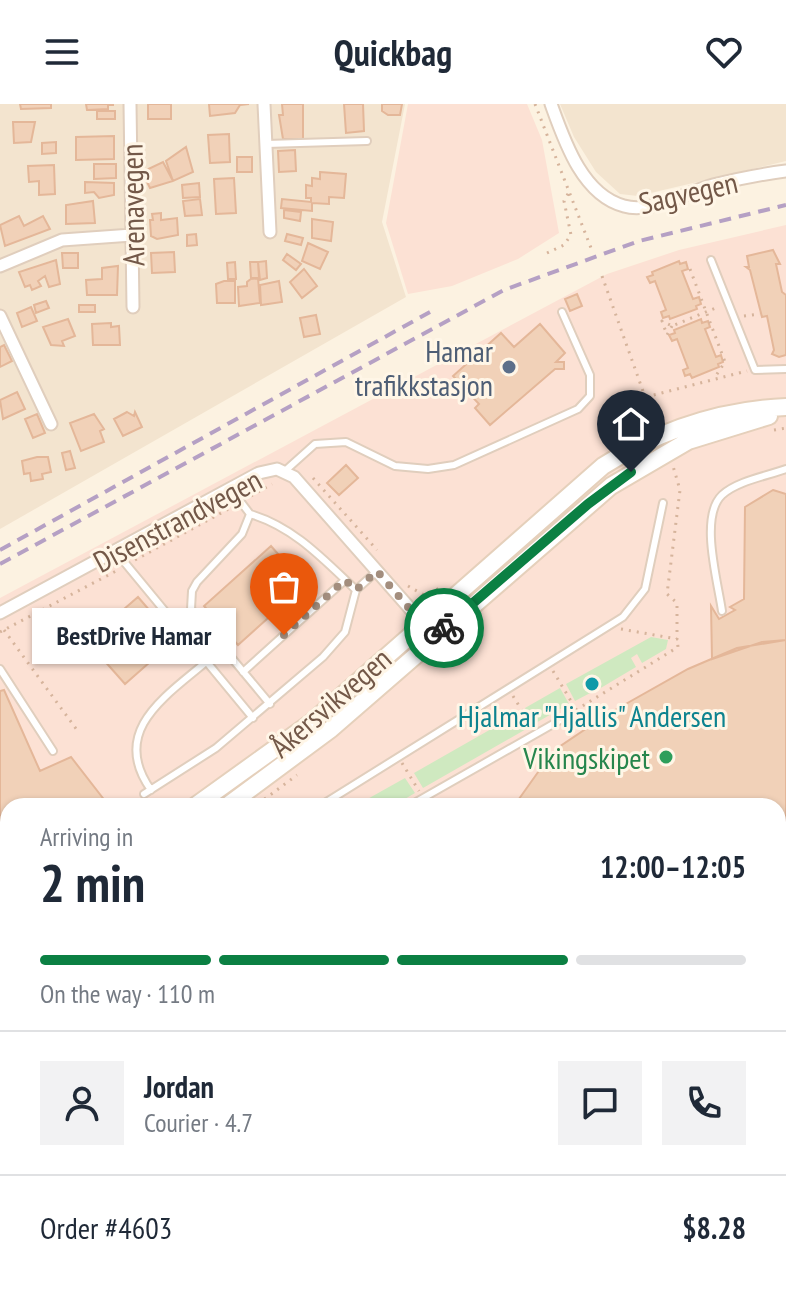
<!DOCTYPE html>
<html lang="en">
<head>
<meta charset="utf-8">
<style>
  :root { --surface:#fff; --page:#f2f2f3; --text:#1f2937; --muted:#747a83; --line:#e0e1e3; --accent:#0b8043 }
  body { margin:0; font-family:"PT Sans Narrow",sans-serif; background:var(--page); color:var(--text); height:100vh; display:flex; flex-direction:column; font-size:30px; white-space:nowrap }
  * { box-sizing:border-box; margin:0 }
  p { font-size:26px; color:var(--muted) }
  .icon { flex:none; width:44px; height:44px; fill:none; stroke:currentColor; stroke-width:2; stroke-linecap:round; stroke-linejoin:round }
  .map { position:relative; flex:1; overflow:hidden }
  .panel { position:absolute; left:0px; top:694px; width:786px; height:498px; display:flex; flex-direction:column; background:var(--surface); border-radius:24px 24px 0 0; box-shadow:0 2px 6px #0004 }
  .panel>* { flex:none }
  .pin { position:absolute; display:grid; place-items:center; width:68px; height:68px; color:#fff; margin:-82px -34px; border-radius:50% 50% 50% 0; rotate:-45deg; box-shadow:0 0 8px #0007 }
  .pin .icon { rotate:45deg }
  .courier { position:absolute; display:grid; place-items:center; width:80px; height:80px; margin:-40px; border:6px solid #0b8043; border-radius:50%; background:#fff; color:#222; box-shadow:0 2px 10px #0007 }
  .bubble { position:absolute; height:56px; border-radius:0px; background:var(--surface); box-shadow:0 2px 6px #0004; font-size:26px; font-weight:600; line-height:56px; text-align:center }
  .head em { font-style:normal; font-weight:600 }
  .head div { display:flex; flex-direction:column-reverse }
  .head { display:flex; align-items:center; justify-content:space-between; height:136px; padding:0 40px }
  h1 { font-size:52px; font-weight:600; line-height:60px }
  .bar { display:grid; grid-template-columns:repeat(4,1fr); gap:12px 8px; align-content:center; height:96px; padding:0 40px }
  .bar i { height:10px; border-radius:6px; background:var(--line) }
  .bar .on { background:var(--accent) }
  .bar p { grid-column:span 4 }
  .line { display:flex; align-items:center; gap:20px; padding:0 40px; border-top:2px solid var(--line) }
  .line div { flex:1 }
  .round { display:grid; place-items:center; flex:none; width:84px; height:84px; border-radius:0px; background:var(--page) }
  header { display:flex; justify-content:space-between; align-items:center; height:104px; padding:0 40px; background:var(--surface); font-size:36px; font-weight:600 }
  .map>svg:first-child { display:block }
</style>
</head>
<body>
<header><svg class="icon" aria-label="menu" viewBox="0 0 24 24"><path d="M4 6h16M4 12h16M4 18h16"/></svg>Quickbag<svg class="icon" aria-label="heart" viewBox="0 0 24 24"><path d="M12 20l-8-8c-3-5 5-10 8-4 3-6 11-1 8 4z"/></svg></header>
<div class="map">
<svg width="786" height="1191" viewBox="0 0 786 1191">
  <rect width="100%" height="100%" fill="#fcf2e1"/>
  <path fill="#f3e4cf" d="M0,0H405L382,118L406,193L0,425Z
    M560,0H786V57L638,92L620,90L596,68L574,33Z"/>
  <path fill="#fce1d4" d="M408,0H527L542,36L559,129L518,155L452,182L408,190L386,119Z
    M786,121V823L778,827V702H8V1025L0,1028V494L607,170L679,146Z"/>
  <path fill="#cfe9c0" d="M651,533L668,536L666,545L642,559L637,550L631,554L636,563L599,585L593,575L587,578L592,588L575,597L566,580Z
    M560,584L569,600L534,620L525,604Z
    M519,609L528,624L423,684L414,669Z
    M405,674L415,689L393,702L384,695L380,697L382,702H355Z"/>
  <path fill="#b6dde5" stroke="#9cccd7" stroke-width="2" d="M786,907V1191H0V1085L8,1081V1184H778V911Z"/>
  <path fill="#f1d1b8" stroke="#e4b799" stroke-width="2" d="M20,0H51V4L21,5Z
    M86,0H113V1H108V5L87,6Z
    M148,0H171V15H148Z
    M209,0H249L240,1L235,9L210,12Z
    M282,0H303V35H283L279,11H283Z
    M344,0H363L364,27L346,29Z
    M382,0H402L400,11H388L382,7Z
    M97,7H115V15H97Z
    M13,18H35L31,38L14,39Z
    M229,30L230,58L210,59L208,31Z
    M114,32V55L76,56V33Z
    M56,38V49L42,50V39Z
    M186,43L193,68L173,77L166,57Z
    M295,46L296,67L279,68L278,47Z
    M237,53H252V68H237Z
    M163,58L173,77L150,84L142,68Z
    M94,60H116V74L94,75Z
    M54,61L55,90L39,91V77L29,78L28,62Z
    M320,68L346,70L344,94L329,93V100L312,99V107L281,104L282,95L311,98V94H306V81L312,82V74L320,75Z
    M234,74L236,109L216,110L214,75Z
    M85,78L114,79V91L99,94L94,88L85,89Z
    M199,79L200,93L183,94L182,81Z
    M200,95L202,111L185,112L183,97Z
    M93,97L95,119L66,120V101Z
    M284,106L301,108L300,117L284,114Z
    M161,109V116L177,114L178,131L157,135L151,132L150,116H153L152,110Z
    M19,112L24,122L43,112L50,125L5,142L0,121Z
    M312,115L333,118L331,137L312,134Z
    M196,130L197,141L187,142V131Z
    M287,130L303,134L301,141L285,137Z
    M308,139L328,148L320,165L302,157Z
    M773,146L780,160H776L782,188L786,191V251L779,253L772,250L774,246L767,212L762,213L750,166L746,163H749L747,152Z
    M174,148L175,168L152,169L151,149Z
    M62,149H78V164H63Z
    M287,150L301,160L296,166L283,156Z
    M56,156L60,180L49,183L45,172L38,177L41,182L32,186L30,181L25,183L19,168Z
    M266,157L267,174L260,176L258,158Z
    M679,157L680,160L686,158L688,165L682,167L693,195L699,193L701,200L696,202L697,205L670,215L669,212L663,214L661,208L666,206L655,177L650,179L647,173L653,171L652,168Z
    M235,158L236,175H228L227,159Z
    M250,158H258L259,174L251,175Z
    M118,162L117,191H87L86,176L102,175V164Z
    M304,165L317,182L302,194L290,178Z
    M252,174H258L260,199L239,202L238,183L247,182V178Z
    M224,177H235V199H217L216,180Z
    M279,177L282,198L261,201L260,181Z
    M577,190L582,202L570,207L565,195Z
    M46,197L49,204L36,209L34,201Z
    M79,201H95V208H79Z
    M31,203L37,217L22,223L17,209Z
    M316,211L320,230L304,233L300,214Z
    M68,215L75,232L62,237L64,242L51,241L43,223Z
    M701,215L702,219L708,217L710,223L705,225L716,253L721,251L723,258L718,260L719,263L692,274L690,270L685,272L683,266L688,264L677,235L672,237L669,231L675,229L674,226Z
    M111,219V223L119,222L120,241H93L92,220Z
    M540,220L565,249L556,258H564V265H555L490,321L475,304L479,300L453,272L501,229L514,243Z
    M4,241L12,257L0,263V243Z
    M17,288L25,305L3,315L0,296Z
    M127,308L134,312L135,308L142,323L123,332L114,315Z
    M37,310L45,329L33,334L25,315Z
    M94,310L104,325L100,327L104,338L81,347L70,319Z
    M70,347L75,364L66,366L62,349Z
    M37,353H48L51,368L42,370L43,375L31,377L30,369L24,370L22,357Z
    M346,361L358,374L339,391L327,379Z
    M773,386L786,390V536L762,538L712,555L711,502L719,515L735,506L730,503L744,495L745,403Z
    M271,442L305,481L238,541L204,502Z
    M138,493L175,536L125,580L87,537Z
    M786,536V765L778,770V702H514L541,664L538,657L557,649L559,643L608,610L688,565L737,544Z
    M4,586L40,667L71,653L109,702H8V763L0,767V587Z"/>
  <g fill="none" stroke-linecap="round" stroke-linejoin="round">
    <defs>
      <path id="lane" d="M266,40L367,37
        M711,156L755,266L786,265
        M286,366L315,340L346,338L395,362L428,365L454,361L578,305L590,292V271L562,208
        M231,385L250,410L242,430L197,478L192,487L191,505L270,600
        M250,410C294,423 323,455 356,486
        M116,448L253,614
        M722,507C718,478 699,413 722,391C737,377 767,372 786,365
        M0,565L53,647
        M243,568L345,476
        M151,686C109,627 166,592 206,558
        M144,690L216,644L323,553L345,528L356,486L377,467
        M320,702L623,513L645,485L663,399
        M409,702L569,611
        M778,787L786,782"/>
      <path id="street" d="M130,0L133,203
        M264,0L270,128
        M551,0C564,36 582,91 624,102C651,110 687,88 713,81C737,75 762,70 786,67
        M0,162L62,136L132,131
        M0,212L51,320
        M0,509L259,369L277,365L294,373L428,525"/>
      <path id="secondary" d="M195,702L312,618L603,362C658,327 720,306 786,303
        M227,702L331,625L611,382L688,337L769,312
        M0,801L8,798"/>
    </defs>
    <use href="#lane" stroke="#e0cebd" stroke-width="10"/>
    <use href="#street" stroke="#e0cebd" stroke-width="15"/>
    <use href="#secondary" stroke="#e5d0bb" stroke-width="20"/>
    <path stroke="#d6b49c" stroke-width="3" stroke-dasharray="2 6" stroke-linecap="butt" d="M535,0L591,144
      M547,149L564,141L571,131L564,97L569,88
      M690,165L725,258L715,273
      M602,172L654,318
      M744,212L760,210
      M672,222L667,231L662,217L672,222L718,203
      M646,293L747,267
      M774,326L786,324
      M313,374L377,446
      M251,392L272,380
      M135,456L234,402
      M408,482L424,491L440,484
      M621,525L677,535V499L667,490L680,386L673,362
      M4,526L77,626
      M0,528L118,466
      M553,567L574,602
      M513,592L532,623
      M576,606L678,543L677,535
      M402,659L419,687
      M258,700L297,671
      M0,821L8,818
      M0,1017L8,1016"/>
    <use href="#lane" stroke="#fff" stroke-width="6"/>
    <use href="#street" stroke="#fff" stroke-width="11"/>
    <use href="#secondary" stroke="#fff" stroke-width="16"/>
    <path stroke="#b5a0c4" stroke-width="4" stroke-dasharray="12 8" stroke-linecap="butt" d="M0,446L430,208
      M0,460L504,186L639,137L786,101"/>
  </g>
  <g fill="none" stroke-linecap="round" stroke-linejoin="round">
    <path stroke="#a38e7e" stroke-width="8" stroke-dasharray="0 14.4" d="M284,531L345,476L356,486L377,467L434,533L444,524"/>
    <path stroke="#0b8043" stroke-width="10" d="M444,524L588,400L631,368"/>
  </g>
  <circle fill="#5c6f8a" stroke="#fff6e7" stroke-width="3" cx="509" cy="263" r="8"/>
  <circle fill="#0f9aa8" stroke="#fff6e7" stroke-width="3" cx="592" cy="580" r="8"/>
  <circle fill="#2e9e5b" stroke="#fff6e7" stroke-width="3" cx="666" cy="653" r="8"/>
  <g text-anchor="middle" dominant-baseline="central" stroke-width="6" stroke-linejoin="round" paint-order="stroke">
    <g font-size="30" fill="#735848" stroke="#fff6e7">
      <text transform="translate(688 88) rotate(-13)">Sagvegen</text>
      <text transform="translate(132 101) rotate(-91)">Arenavegen</text>
      <text transform="translate(177 416) rotate(-28)">Disenstrandvegen</text>
      <text transform="translate(330 598) rotate(-41)">Åkersvikvegen</text>
    </g>
    <g font-size="30" fill="#4e5e75" stroke="#fff6e7" text-anchor="end">
      <text x="493" y="246">Hamar<tspan x="493" dy="34">trafikkstasjon</tspan></text>
    </g>
    <g font-size="30" fill="#0d838f" stroke="#fff6e7">
      <text x="592" y="611">Hjalmar "Hjallis" Andersen</text>
    </g>
    <g font-size="30" fill="#27864d" stroke="#fff6e7" text-anchor="end">
      <text x="650" y="653">Vikingskipet</text>
    </g>
  </g>
</svg>
<div class="pin" style="left:284px;top:531px;background:#ea580c"><svg class="icon" aria-label="bag" viewBox="0 0 24 24"><path d="M5 8h14l-1 12H6zM9 8a3 3 0 0 1 6 0"/></svg></div>
<div class="pin" style="left:631px;top:368px;background:#1f2937"><svg class="icon" aria-label="home" viewBox="0 0 24 24"><path d="M3 11l9-7 9 7M6 9v11h12V9"/></svg></div>
<div class="courier" style="left:444px;top:524px"><svg class="icon" aria-label="bike" viewBox="0 0 24 24"><circle cx="6" cy="16" r="4"/><circle cx="18" cy="16" r="4"/><path d="M6 16l4-8h5l3 8M10 8l3 8H6M13 5h3"/></svg></div>
<div class="bubble" style="left:32px;top:504px;width:204px">BestDrive Hamar</div>
<section class="panel">
<div class="head"><div><h1>2 min</h1><p>Arriving in</p></div><em>12:00–12:05</em></div>
<div class="bar"><i class="on"></i><i class="on"></i><i class="on"></i><i></i><p>On the way · 110 m</p></div>
<div class="line" style="height:144px"><a class="round"><svg class="icon" aria-label="person" viewBox="0 0 24 24"><circle cx="12" cy="8" r="4"/><path d="M4 21q1-7 8-7t8 7"/></svg></a><div><b>Jordan</b><p>Courier · 4.7</p></div><a class="round"><svg class="icon" aria-label="chat" viewBox="0 0 24 24"><path d="M4 5h16v11H9l-5 4z"/></svg></a><a class="round"><svg class="icon" aria-label="phone" viewBox="0 0 24 24"><path d="M5 4h4l2 5-3 2q2 4 5 5l2-3 5 2v4C11 20 4 13 5 4z"/></svg></a></div>
<div class="line" style="height:104px"><div>Order #4603</div><b>$8.28</b></div>
</section>
</div>
</body>
</html>
